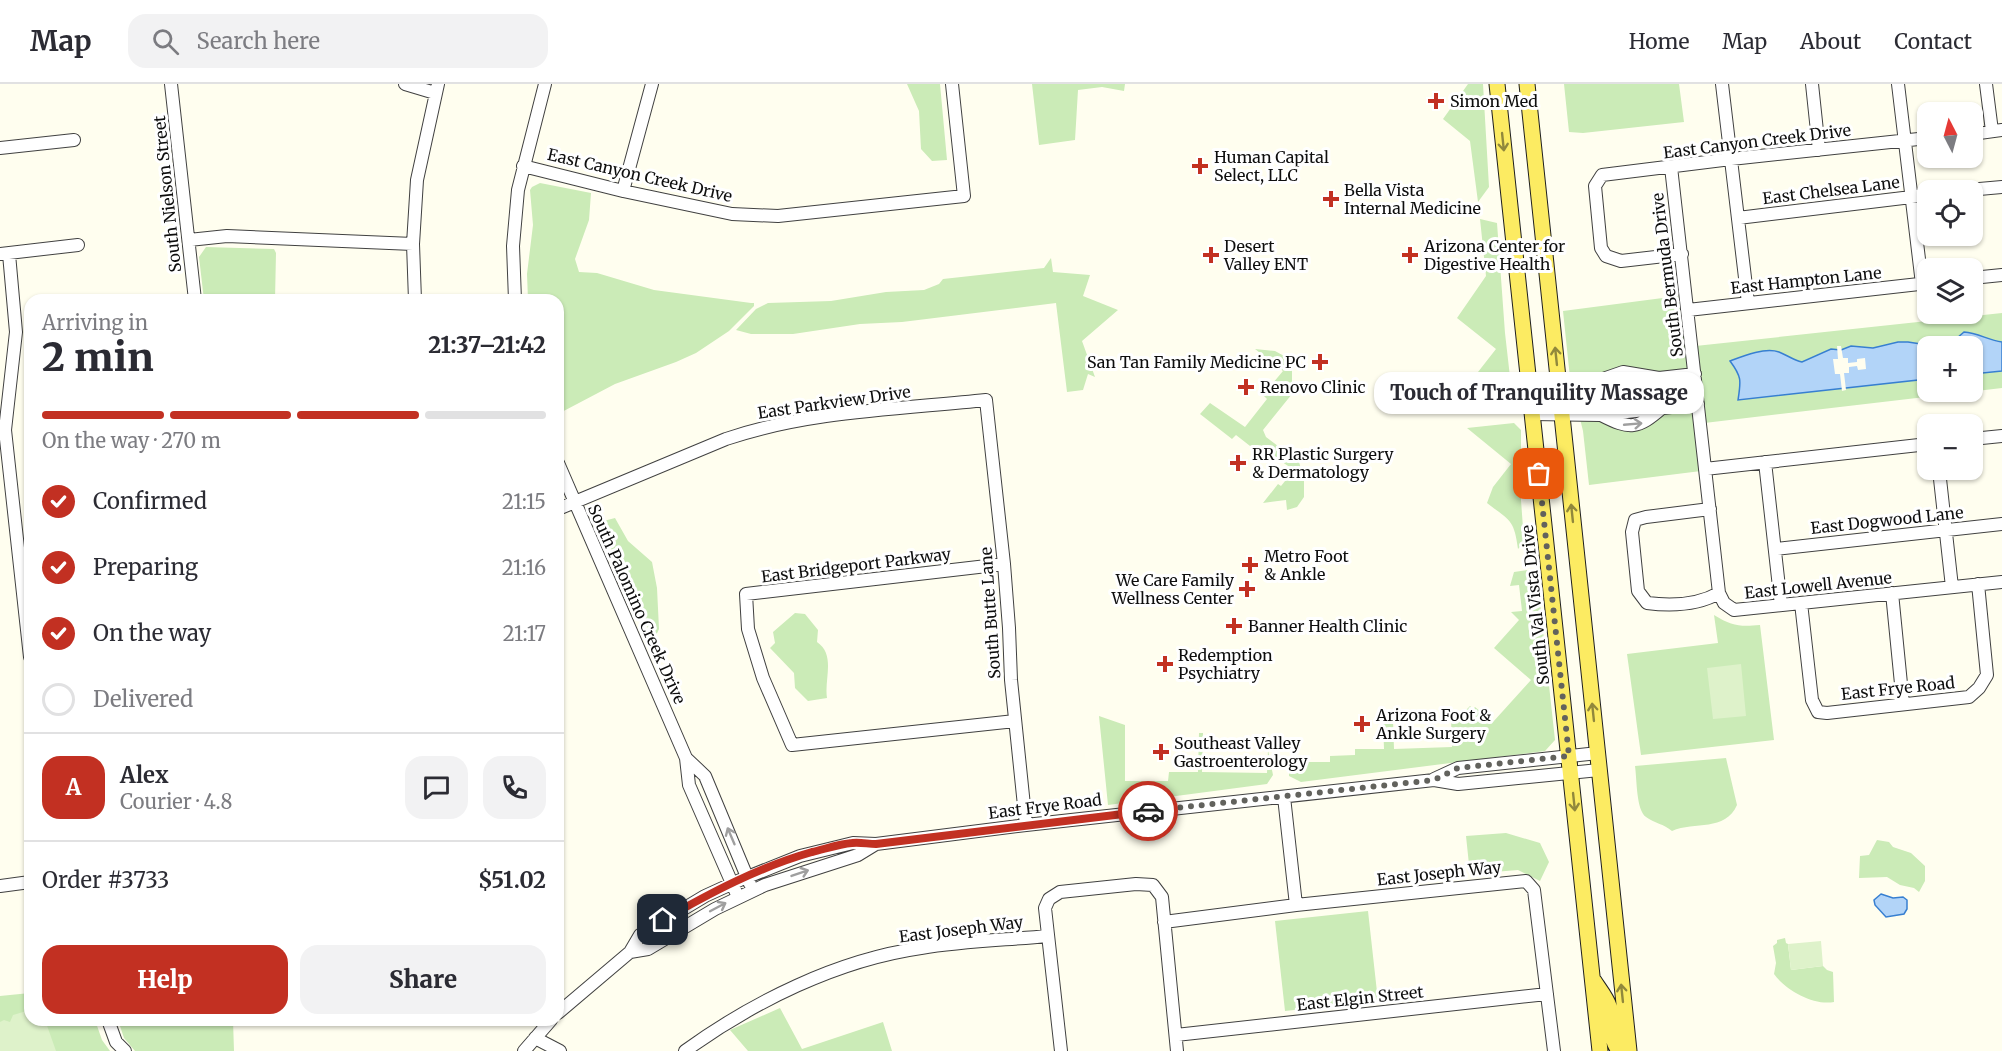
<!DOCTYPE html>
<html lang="en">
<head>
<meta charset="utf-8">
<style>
  :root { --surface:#fff; --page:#f2f2f3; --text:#2b2b33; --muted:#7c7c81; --line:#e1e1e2; --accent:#c23022 }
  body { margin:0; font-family:Merriweather,serif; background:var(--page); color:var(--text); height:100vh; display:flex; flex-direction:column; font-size:22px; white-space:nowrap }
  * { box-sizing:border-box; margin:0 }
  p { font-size:20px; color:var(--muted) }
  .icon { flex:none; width:33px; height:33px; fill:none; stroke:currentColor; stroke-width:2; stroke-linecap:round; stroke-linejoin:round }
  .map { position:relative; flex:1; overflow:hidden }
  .panel { position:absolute; left:24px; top:210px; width:540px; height:732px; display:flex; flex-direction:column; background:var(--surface); border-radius:18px; box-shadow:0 2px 4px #0004 }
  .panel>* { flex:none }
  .needle { width:39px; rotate:354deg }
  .buttons { position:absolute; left:1917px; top:18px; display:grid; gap:12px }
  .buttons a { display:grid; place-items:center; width:66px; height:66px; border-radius:12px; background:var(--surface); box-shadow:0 2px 4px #0004; font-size:30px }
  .pin { position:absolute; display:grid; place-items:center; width:51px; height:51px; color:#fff; margin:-26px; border-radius:12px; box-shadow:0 3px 9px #0006 }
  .courier { position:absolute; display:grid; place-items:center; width:60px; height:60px; margin:-30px; border:4px solid #c23022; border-radius:50%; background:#fff; color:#222; box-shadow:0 2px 8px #0007 }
  .bubble { position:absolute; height:42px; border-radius:18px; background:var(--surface); box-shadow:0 2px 4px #0004; font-size:20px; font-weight:800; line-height:42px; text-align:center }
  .headline em { font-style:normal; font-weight:800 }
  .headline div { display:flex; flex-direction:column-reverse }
  .headline { display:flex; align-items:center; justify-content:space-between; height:102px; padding:0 18px }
  h1 { font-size:39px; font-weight:800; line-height:45px }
  .bar { display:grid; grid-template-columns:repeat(4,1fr); gap:9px 6px; align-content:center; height:72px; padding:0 18px }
  .bar i { height:8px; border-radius:4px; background:var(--line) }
  .bar .active { background:var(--accent) }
  .bar p { grid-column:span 4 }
  .line { display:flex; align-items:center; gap:15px; padding:0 18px; border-top:2px solid var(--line) }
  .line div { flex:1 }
  .round { display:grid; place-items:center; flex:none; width:63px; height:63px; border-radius:18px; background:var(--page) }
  ol { padding:0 18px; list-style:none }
  li { display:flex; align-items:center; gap:18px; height:66px }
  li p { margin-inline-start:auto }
  li .icon { padding:6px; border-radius:50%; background:var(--accent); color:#fff; stroke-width:4 }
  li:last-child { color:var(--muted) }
  li i { width:33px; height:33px; border:3px solid var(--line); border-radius:50% }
  .button { display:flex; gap:12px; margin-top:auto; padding:12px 18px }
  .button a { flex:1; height:69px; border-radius:18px; background:var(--accent); color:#fff; font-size:24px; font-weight:800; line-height:69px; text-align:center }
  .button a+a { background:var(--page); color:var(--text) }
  header { display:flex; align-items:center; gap:36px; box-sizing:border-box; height:84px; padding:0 30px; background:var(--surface); border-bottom:2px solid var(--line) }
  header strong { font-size:28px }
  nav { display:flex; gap:33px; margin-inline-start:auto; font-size:21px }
  .search { width:420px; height:54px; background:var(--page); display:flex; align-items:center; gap:15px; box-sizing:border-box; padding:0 21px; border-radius:18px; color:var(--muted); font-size:22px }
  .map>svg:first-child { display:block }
</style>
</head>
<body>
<header>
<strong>Map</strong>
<div class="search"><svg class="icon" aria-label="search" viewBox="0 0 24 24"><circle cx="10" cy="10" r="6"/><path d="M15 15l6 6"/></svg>Search here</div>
<nav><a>Home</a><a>Map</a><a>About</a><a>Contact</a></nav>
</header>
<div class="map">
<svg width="2002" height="967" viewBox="0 0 2002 967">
  <rect width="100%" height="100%" fill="#fffeef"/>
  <path fill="#cbebb7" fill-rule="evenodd" d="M907,0H940L947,76L932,77L921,65L919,27Z
    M1032,0H1125L1124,7L1102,3L1078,6L1075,56L1039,61Z
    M1468,0H1483L1489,103L1478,118L1470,57L1443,35Z
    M1564,0H1679L1684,38L1583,49L1569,48Z
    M540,99L591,109L589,136L575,175L579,188L597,189L654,206L751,219H754V222L729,247L696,269L676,278L615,300L558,330V216H528L527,190L533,141L530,106L532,103Z
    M1480,135L1497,139L1505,249L1510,293L1503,305L1460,311L1496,265L1457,234L1486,192Z
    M206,163L274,165L276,169L275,216H204L199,173Z
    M1051,174L1053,188L1090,191L1083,212L1118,226L1082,257L1095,293L1088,290L1083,306L1067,308L1056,219L902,238L860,240L793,250H751L736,246L756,225L768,219L831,217L886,208L924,206L939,200L943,195L1044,184Z
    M1678,212L1686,263L2002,229V304L1696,340L1701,387L1589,401L1583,347L1570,294L1563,227ZM1928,262H1972V308H1928Z
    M1255,265L1275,267L1286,273L1292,285V310L1263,346L1266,353L1299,378L1304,395V413L1297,423L1287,426L1286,416L1263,419L1278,400L1281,402L1294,386L1263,365L1259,369L1236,351L1232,355L1200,330L1210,319L1245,343L1267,315L1263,311L1283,287Z
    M1514,339L1521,346V416L1524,458L1518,465C1514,435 1510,437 1487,419L1493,403L1511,380L1467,344Z
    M615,434L628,457L652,478L657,504L659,545L653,558L631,499L596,439Z
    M1528,486L1537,492L1555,656L1545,667L1301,698L1289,692V683L1306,682V678H1330V672L1355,671V665H1384L1383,637H1393L1394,665L1452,663L1451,635H1457L1470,622L1473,625L1475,623L1493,638L1531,596L1494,564L1519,536L1511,528L1522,527L1519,501L1510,502L1514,488Z
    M795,529L805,530L818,546L817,558C836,571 824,595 827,614L808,617L795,604L794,589L770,564L775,559L773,548Z
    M1714,531C1732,542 1740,543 1760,541L1774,656L1641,671L1627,570L1718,559Z
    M1099,632L1125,641V697H1168L1169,688H1198L1199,649H1203L1202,688L1267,689L1268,666L1273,691L1267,700L1108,721Z
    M1726,674L1737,721C1725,748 1695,737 1672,747C1664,740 1654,739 1646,733C1636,726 1637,695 1635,682Z
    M1506,749L1540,759L1549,778L1540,797L1518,786L1470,790L1466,752Z
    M1877,756L1889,758L1893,763L1911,769L1925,782V797L1919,808L1914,804L1900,801L1887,793L1859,794L1860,772L1869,771Z
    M1368,827L1378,917L1285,927L1275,837Z
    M1785,854L1786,859L1788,860L1791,886L1823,882L1827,886L1833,888L1834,918C1814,922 1785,906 1774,890L1776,879L1773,862L1777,859V856Z
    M30,909V936H95L102,956L110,967H0V912Z
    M780,924L802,965L883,938L892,967H748L730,946Z
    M118,936H233L234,967H135L124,954Z"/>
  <path fill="#def2ca" d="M1741,580L1746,632L1713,635L1707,584Z
    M1821,857L1823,882L1791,886L1788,860Z
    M30,926V936H45L56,967H0V938L4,936L10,938L13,931Z"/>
  <path fill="#b2d4f8" stroke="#377fd1" stroke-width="1.5" d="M1964,248C1978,249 1988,256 2002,258V287L1973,290L1972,262H1941L1949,261Z
    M1898,258H1908L1934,262H1928L1927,295L1738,316C1741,297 1742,293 1730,277C1743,272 1765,263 1779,268C1787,271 1793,276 1802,278L1831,265L1841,266L1851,262L1873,264Z
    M1881,810L1893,814L1903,813L1907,816V825L1904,830L1886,833L1875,821L1874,816Z"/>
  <path fill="#fffeef" d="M1837,262H1841L1843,274H1848V279L1857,278V275L1865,274L1866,285L1858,286L1857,282L1849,283V289H1844L1846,306L1842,307L1840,290H1835L1833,275H1838Z"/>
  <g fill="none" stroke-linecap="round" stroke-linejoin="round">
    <defs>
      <path id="minor" d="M171,0L195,216
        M405,0L435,9
        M1722,0L1748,219
        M1812,0L1819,66
        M1898,0L1922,200
        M1986,0L1992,47
        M1972,50L2002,46
        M0,64L74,56
        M523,82L623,107L732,130L778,132L964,112L952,0
        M1671,83L1719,509L1724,519L1734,526L2002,498
        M1968,106L2002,103
        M623,107L652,0
        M1738,134L1928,111
        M189,156L227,152L413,160
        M0,170L78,161
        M9,170L16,248L5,346L30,573
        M1682,170L1621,177L1606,172L1601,164L1595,102L1602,91L1731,75L1928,54
        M1972,194L2002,191
        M415,216L413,160L417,96L438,0
        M515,216L513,162L518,106L545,0
        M1688,226L1928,199
        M1530,308L1577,304L1623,288L1659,294L1695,290
        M1532,330L1600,331L1698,320
        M1601,331C1630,346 1638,345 1662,324
        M1972,355L2002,352
        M1765,378L1781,521
        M558,379L686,674L689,701L738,813
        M1705,385L1928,360
        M1939,386L1952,503
        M558,425L726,355C808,327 900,325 986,316L1004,480L1009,544L1011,596L1026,741
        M1710,425L1646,433L1635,436L1632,448L1638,507L1647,519C1671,522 1698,521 1719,509
        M1775,465L2002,440
        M1004,480L746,510L748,545L763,594L792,661L1015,637
        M1892,509L1903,620
        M1801,519L1812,616L1818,628L1827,629L1969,613L1979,604L1987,591L1978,500
        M686,674L705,692L750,800
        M1434,695L1458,684L1598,669
        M1284,713L1296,821
        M0,802L30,798
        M1164,838L1296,821L1526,797L1534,806L1554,967
        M630,868L648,865L715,825L765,801L858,771L876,760
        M558,929L630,868L640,851L705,812L740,796L800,772L853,759L876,760L1026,741L1434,696L1458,700L1599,686
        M108,936L116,958L125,967
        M1176,951L1547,910
        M535,954L560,967
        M524,967L551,936
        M685,967C753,918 837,876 921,864C963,857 1006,856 1048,852
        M1061,967L1045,824L1049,815L1060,808L1136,800L1153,801L1162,813L1177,967"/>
      <path id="major" d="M1497,0L1600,967
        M1527,0L1629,967
        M1594,897C1599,905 1606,913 1609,922C1614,936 1608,956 1620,967"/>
    </defs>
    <use href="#minor" stroke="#414141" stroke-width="14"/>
    <use href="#major" stroke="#1f1f1f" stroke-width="17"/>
    <use href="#minor" stroke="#fff" stroke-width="12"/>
    <use href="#major" stroke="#fceb62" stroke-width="15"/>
  </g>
  <defs><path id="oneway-shaft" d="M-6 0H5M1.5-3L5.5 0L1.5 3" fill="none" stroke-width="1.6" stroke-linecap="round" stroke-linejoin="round" transform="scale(1.5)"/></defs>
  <g stroke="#91883c">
    <use href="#oneway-shaft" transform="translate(1503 58) rotate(84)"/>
    <use href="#oneway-shaft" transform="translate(1556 272) rotate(-96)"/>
    <use href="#oneway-shaft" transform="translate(1572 429) rotate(-96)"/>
    <use href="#oneway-shaft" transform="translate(1593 628) rotate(-96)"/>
    <use href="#oneway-shaft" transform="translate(1574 718) rotate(84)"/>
    <use href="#oneway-shaft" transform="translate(1622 909) rotate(-96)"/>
  </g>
  <g stroke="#9f9f9f">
    <use href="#oneway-shaft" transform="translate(1633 340) rotate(-5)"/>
    <use href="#oneway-shaft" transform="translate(731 752) rotate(-113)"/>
    <use href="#oneway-shaft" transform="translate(800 789) rotate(-19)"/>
    <use href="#oneway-shaft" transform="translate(718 823) rotate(-28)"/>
  </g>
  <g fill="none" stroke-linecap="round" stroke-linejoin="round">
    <path stroke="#62625d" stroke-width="6" stroke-dasharray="0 10.8" d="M1148,727L1434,696L1458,684L1569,672L1539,390"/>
    <path stroke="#c23022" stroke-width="8" d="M663,836C710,809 759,783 812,768C825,765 839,760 852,759C860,758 868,760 876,760L1148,727"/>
  </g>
  <g fill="#c23022" stroke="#fff" stroke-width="2">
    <path d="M1433 8h6v6h6v6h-6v6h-6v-6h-6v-6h6z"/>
    <path d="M1197 73h6v6h6v6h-6v6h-6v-6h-6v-6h6z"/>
    <path d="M1328 106h6v6h6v6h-6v6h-6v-6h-6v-6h6z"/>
    <path d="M1208 162h6v6h6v6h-6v6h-6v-6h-6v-6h6z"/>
    <path d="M1407 162h6v6h6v6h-6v6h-6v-6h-6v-6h6z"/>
    <path d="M1317 269h6v6h6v6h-6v6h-6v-6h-6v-6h6z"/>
    <path d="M1243 294h6v6h6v6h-6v6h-6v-6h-6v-6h6z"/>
    <path d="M1235 370h6v6h6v6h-6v6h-6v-6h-6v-6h6z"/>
    <path d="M1247 472h6v6h6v6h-6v6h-6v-6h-6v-6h6z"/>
    <path d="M1244 496h6v6h6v6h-6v6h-6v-6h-6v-6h6z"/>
    <path d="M1231 533h6v6h6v6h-6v6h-6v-6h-6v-6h6z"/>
    <path d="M1162 571h6v6h6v6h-6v6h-6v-6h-6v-6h6z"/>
    <path d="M1359 631h6v6h6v6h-6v6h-6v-6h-6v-6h6z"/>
    <path d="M1158 659h6v6h6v6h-6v6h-6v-6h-6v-6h6z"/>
  </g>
  <g text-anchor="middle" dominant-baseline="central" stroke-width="6" stroke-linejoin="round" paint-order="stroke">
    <g font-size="16" fill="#0e0e0e" stroke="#fff" text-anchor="start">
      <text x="1450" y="17">Simon Med</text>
      <text x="1214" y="73">Human Capital<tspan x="1214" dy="18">Select, LLC</tspan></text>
      <text x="1344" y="106">Bella Vista<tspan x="1344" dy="18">Internal Medicine</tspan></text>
      <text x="1224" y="162">Desert<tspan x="1224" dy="18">Valley ENT</tspan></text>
      <text x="1424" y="162">Arizona Center for<tspan x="1424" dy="18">Digestive Health</tspan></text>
      <text x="1306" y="278" text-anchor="end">San Tan Family Medicine PC</text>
      <text x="1260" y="303">Renovo Clinic</text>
      <text x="1252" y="370">RR Plastic Surgery<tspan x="1252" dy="18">&amp; Dermatology</tspan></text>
      <text x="1264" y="472">Metro Foot<tspan x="1264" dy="18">&amp; Ankle</tspan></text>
      <text x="1234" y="496" text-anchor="end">We Care Family<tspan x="1234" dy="18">Wellness Center</tspan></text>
      <text x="1248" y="542">Banner Health Clinic</text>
      <text x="1178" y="571">Redemption<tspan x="1178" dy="18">Psychiatry</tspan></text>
      <text x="1376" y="631">Arizona Foot &amp;<tspan x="1376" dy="18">Ankle Surgery</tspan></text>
      <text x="1174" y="659">Southeast Valley<tspan x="1174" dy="18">Gastroenterology</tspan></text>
    </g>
    <g font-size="16" fill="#0e0e0e" stroke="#fff">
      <text transform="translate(1757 57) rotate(-7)">East Canyon Creek Drive</text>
      <text transform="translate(640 91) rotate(13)">East Canyon Creek Drive</text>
      <text transform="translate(1831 106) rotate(-7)">East Chelsea Lane</text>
      <text transform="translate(167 110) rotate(-96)">South Nielson Street</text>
      <text transform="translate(1667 191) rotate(-97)">South Bermuda Drive</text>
      <text transform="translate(1806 196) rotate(-6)">East Hampton Lane</text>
      <text transform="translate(834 318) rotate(-8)">East Parkview Drive</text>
      <text transform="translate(1887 436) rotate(-6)">East Dogwood Lane</text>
      <text transform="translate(856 481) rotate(-7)">East Bridgeport Parkway</text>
      <text transform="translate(1818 501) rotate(-6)">East Lowell Avenue</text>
      <text transform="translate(637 520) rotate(66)">South Palomino Creek Drive</text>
      <text transform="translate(1535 521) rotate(-96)">South Val Vista Drive</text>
      <text transform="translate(990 529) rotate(-94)">South Butte Lane</text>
      <text transform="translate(1898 604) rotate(-6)">East Frye Road</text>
      <text transform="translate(1045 722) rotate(-7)">East Frye Road</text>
      <text transform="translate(1439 789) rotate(-6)">East Joseph Way</text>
      <text transform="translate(961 845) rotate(-7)">East Joseph Way</text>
      <text transform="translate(1360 914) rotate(-6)">East Elgin Street</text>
    </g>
  </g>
</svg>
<div class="buttons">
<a><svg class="needle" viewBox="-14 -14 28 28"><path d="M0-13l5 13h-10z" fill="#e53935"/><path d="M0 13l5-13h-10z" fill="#7c7c81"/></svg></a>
<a><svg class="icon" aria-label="locate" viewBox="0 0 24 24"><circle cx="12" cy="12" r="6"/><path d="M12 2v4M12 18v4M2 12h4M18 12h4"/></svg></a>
<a><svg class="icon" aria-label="layers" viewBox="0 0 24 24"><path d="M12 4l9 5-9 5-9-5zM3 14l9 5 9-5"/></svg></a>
<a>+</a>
<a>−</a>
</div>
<div class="pin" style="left:1539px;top:390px;background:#ea580c"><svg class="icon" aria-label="bag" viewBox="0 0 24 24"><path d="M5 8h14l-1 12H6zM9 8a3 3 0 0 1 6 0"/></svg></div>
<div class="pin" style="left:663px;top:836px;background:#1f2937"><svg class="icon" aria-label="home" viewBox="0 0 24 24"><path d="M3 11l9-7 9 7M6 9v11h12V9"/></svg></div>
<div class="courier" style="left:1148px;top:727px"><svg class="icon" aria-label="car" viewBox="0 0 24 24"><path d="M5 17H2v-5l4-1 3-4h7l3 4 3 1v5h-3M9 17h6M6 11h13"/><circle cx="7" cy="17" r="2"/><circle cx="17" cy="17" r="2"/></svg></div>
<div class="bubble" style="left:1374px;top:288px;width:330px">Touch of Tranquility Massage</div>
<section class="panel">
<div class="headline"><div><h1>2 min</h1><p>Arriving in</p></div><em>21:37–21:42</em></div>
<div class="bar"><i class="active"></i><i class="active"></i><i class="active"></i><i></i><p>On the way · 270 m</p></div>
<ol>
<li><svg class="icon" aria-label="check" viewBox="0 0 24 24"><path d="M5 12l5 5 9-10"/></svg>Confirmed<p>21:15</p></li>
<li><svg class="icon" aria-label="check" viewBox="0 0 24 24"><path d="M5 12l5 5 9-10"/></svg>Preparing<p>21:16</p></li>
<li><svg class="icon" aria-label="check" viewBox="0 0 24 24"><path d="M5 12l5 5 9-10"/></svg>On the way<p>21:17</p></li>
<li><i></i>Delivered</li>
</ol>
<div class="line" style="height:108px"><b class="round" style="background:var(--accent);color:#fff">A</b><div><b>Alex</b><p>Courier · 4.8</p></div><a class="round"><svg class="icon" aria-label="chat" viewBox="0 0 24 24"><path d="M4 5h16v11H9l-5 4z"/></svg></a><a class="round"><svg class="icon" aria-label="phone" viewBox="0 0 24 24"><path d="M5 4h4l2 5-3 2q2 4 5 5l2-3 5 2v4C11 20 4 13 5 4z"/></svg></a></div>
<div class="line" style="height:78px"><div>Order #3733</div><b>$51.02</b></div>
<div class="button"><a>Help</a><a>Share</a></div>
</section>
</div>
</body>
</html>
